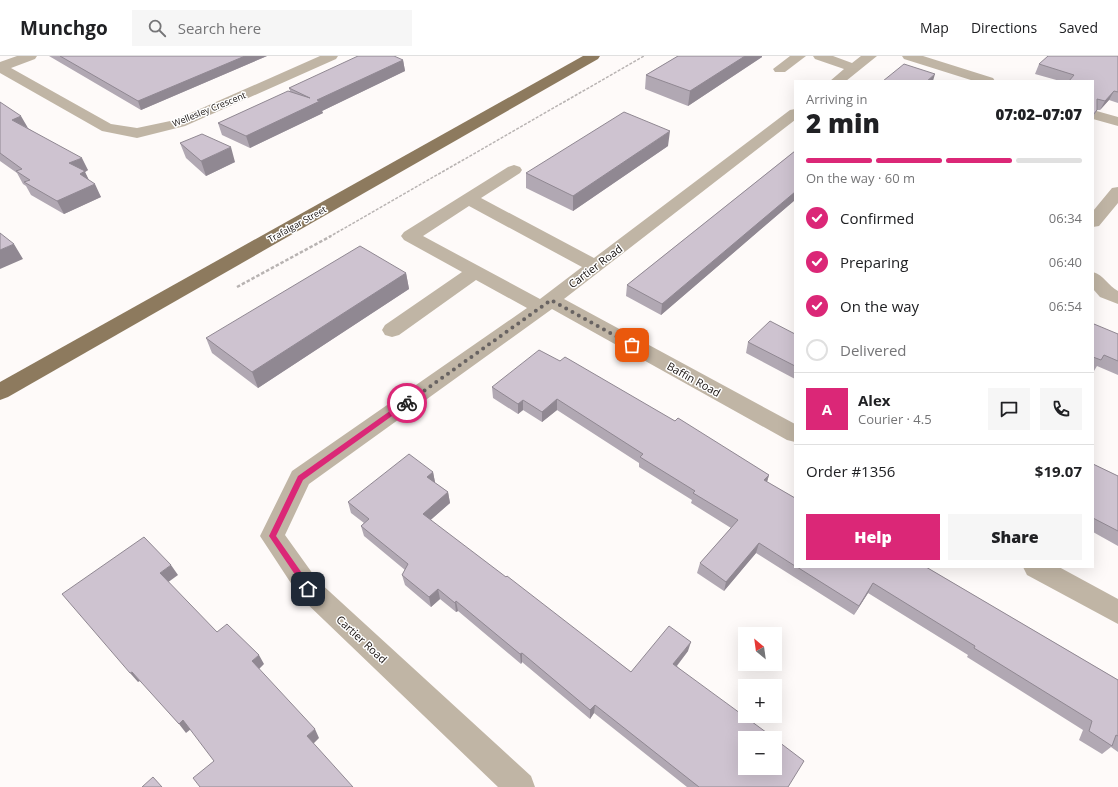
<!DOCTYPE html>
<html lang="en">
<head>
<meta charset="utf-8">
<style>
  :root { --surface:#fff; --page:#f6f6f6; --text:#202124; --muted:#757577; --line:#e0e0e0; --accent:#db2777 }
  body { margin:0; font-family:"Open Sans",sans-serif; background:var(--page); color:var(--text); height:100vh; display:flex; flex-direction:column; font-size:15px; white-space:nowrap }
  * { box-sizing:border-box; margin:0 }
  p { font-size:13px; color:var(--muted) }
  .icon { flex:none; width:22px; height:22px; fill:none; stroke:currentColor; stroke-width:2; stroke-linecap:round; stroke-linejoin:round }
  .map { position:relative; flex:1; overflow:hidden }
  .drawer { position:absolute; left:794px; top:24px; width:300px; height:488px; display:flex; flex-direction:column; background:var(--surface); border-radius:0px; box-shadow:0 4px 16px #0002 }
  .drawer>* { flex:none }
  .needle { width:26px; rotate:331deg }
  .fabs { position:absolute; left:738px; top:571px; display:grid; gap:8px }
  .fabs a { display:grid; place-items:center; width:44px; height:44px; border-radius:0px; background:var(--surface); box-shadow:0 4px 16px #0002; font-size:20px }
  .pin { position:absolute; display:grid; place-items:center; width:34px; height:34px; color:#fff; margin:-17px; border-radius:8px; box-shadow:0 2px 6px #0006 }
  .courier { position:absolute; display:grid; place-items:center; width:40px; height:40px; margin:-20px; border:3px solid #db2777; border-radius:50%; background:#fff; color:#222; box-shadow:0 1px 5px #0007 }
  .headline em { font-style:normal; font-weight:800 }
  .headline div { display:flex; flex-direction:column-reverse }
  .headline { display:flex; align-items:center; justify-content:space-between; height:68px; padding:0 12px }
  h1 { font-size:26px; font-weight:800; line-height:30px }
  .bar { display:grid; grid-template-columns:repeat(4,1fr); gap:6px 4px; align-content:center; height:48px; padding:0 12px }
  .bar i { height:5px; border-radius:3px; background:var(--line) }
  .bar .on { background:var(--accent) }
  .bar p { grid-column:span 4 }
  .line { display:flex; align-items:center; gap:10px; padding:0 12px; border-top:1px solid var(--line) }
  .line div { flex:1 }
  .round { display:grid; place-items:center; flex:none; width:42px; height:42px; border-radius:0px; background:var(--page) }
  ol { padding:0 12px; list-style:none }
  li { display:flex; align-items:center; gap:12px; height:44px }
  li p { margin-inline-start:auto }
  li .icon { padding:4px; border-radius:50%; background:var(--accent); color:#fff; stroke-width:4 }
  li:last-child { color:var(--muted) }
  li i { width:22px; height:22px; border:2px solid var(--line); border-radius:50% }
  .cta { display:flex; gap:8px; margin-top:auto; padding:8px 12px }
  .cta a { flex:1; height:46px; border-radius:0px; background:var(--accent); color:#fff; font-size:16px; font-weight:800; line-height:46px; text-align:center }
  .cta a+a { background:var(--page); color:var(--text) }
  header { display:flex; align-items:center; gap:24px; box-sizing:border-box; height:56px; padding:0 20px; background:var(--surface); border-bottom:1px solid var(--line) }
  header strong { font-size:19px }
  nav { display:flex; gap:22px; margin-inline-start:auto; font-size:14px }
  .search { width:280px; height:36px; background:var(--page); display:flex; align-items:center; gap:10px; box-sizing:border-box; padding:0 14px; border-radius:0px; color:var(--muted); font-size:15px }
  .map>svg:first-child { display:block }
</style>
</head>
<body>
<header>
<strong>Munchgo</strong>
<div class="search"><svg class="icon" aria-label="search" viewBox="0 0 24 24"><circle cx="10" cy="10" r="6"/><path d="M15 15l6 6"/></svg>Search here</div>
<nav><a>Map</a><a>Directions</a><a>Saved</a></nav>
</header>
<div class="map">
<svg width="1118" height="731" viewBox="0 0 1118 731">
  <rect width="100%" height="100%" fill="#fefaf9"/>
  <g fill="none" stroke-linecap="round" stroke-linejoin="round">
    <path stroke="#b8b3b2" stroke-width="1.5" stroke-dasharray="3 1.5" stroke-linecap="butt" d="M329,181L644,0"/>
    <path stroke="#b8b3b2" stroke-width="2.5" stroke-dasharray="3.5 2" stroke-linecap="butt" d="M237,231L331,180"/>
    <path fill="#c0b5a5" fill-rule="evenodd" d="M17,0H37L35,3L11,12L111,68L137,72L175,64L320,0H338L336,3L185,70L137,82L102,75L0,17V6Z
      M790,0H806L785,16H775L773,13Z
      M813,0H833L852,7L861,0H877L846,25H830L844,13L815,3Z
      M902,0H923L993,22L995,25H974L904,3Z
      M795,53V64L564,243L795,368V386L787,384L552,253L309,428L285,479L318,525L531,720L535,731H498L300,541L260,480L292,415L527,252L476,224L399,279L392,281L385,279L382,274L385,269L462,216L404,184L401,180L404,176L508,111L514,109L520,111L522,114L520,117L481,142L594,202L790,54ZM469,150L582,211L540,243L423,180Z
      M1093,54L1118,61V70L1093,63Z
      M1118,131V147L1099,170L1093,171V155L1112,132Z
      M1093,216C1104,219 1108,230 1118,235V248L1100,241L1093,233Z
      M1023,511H1059L1118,543V568L1027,519Z"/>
    <path fill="#8d7a5e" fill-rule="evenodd" d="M583,0H600L598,3L8,341L0,344V326Z"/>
  </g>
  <path fill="#b1a8b3" d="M49,0H267L141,54Z
    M678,0H762V1L688,50L645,33L646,19Z
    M1118,0V47L1109,44L1100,54H1097L1093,62V25H1060L1035,18L1039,8Z
    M403,4L405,15L322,55L323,57L250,92L222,79L218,67L290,35L289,32Z
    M0,46L28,72L88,114L85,116L89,125L101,141L64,158L31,139L26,130L23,128L17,117L0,105Z
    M180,87L235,106L206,120L186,102Z
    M668,90L573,155L526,132V117Z
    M795,95V144L661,259L626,240L627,229Z
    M406,217L409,233L258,332L212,297L206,282Z
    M1093,270L1118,278V319L1097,310L1094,315H1093Z
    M795,278V323L746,297L748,286Z
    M560,305L675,365L769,419L767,426L795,442V511H926L1118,624V696L1111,691L1102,698L1079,684L1083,674L967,601L968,599L868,537L854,559L756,497L724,535L697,517L700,507L731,472L691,447L692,444L639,411V407L557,354L542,366L523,354L518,358L493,342L492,331Z
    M1093,408L1118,420V490L1093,476Z
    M433,416L435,427L448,436L450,447L430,464L631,616L688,595L677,610L788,731H687L594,657L590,663L522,606L521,608L458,555L456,556L440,543L431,551L405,529L402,519L405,514L364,480L361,470L364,467L351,457L348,446Z"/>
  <path fill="#908892" d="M245,0H267L141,54L138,45Z
    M745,0H762V1L688,50L690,35Z
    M403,4L405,15L322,55L323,57L250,92L246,80L317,44Z
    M935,18L933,25H927Z
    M1114,35L1109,44L1100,54L1105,45Z
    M21,60L28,72L12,64Z
    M670,75L668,90L573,155V140Z
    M231,91L235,106L206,120L201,105Z
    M82,102L88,114L85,116L91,128L86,131L69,107Z
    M95,128L101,141L64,158L57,145Z
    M795,136V144L661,259L662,248Z
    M14,188L23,203L0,213V194Z
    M406,217L409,233L258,332L252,316Z
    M557,343V354L542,366V356Z
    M523,344V354L518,358V348Z
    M433,416L435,426L429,431L427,421Z
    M769,419L766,429L764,424Z
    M448,436L450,447L425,469L423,458Z
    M759,487L756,497L724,535L726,526Z
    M171,509L178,519L167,527L160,517Z
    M873,527L868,537L854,559L859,550Z
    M438,533L440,543L431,551L429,541Z
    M456,545L458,555L456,556L455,547Z
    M691,586L688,595L671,617L673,608Z
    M522,597V606L521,608L520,598Z
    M259,599L264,608L257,615L252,605Z
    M132,616L140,625L138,626L130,617Z
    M595,649L594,657L590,663V654Z
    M183,664L191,673L186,677L179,668Z
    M315,673L319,682L312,689L307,680Z"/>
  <path fill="#cec3d0" stroke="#908892" d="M60,0H245L138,45Z
    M358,0H394L403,4L317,44L320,45L246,80L218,67L288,35L310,42L289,32Z
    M678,0H745L690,35L646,19Z
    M1048,0H1118V36L1114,35L1105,45L1097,43V54L1093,59V25H1069L1074,19L1039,8Z
    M904,8L935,18L927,25H883Z
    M0,46L21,60L12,64L82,102L69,107L85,115L80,118L95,128L57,145L24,126L30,124L16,115L22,113L0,97Z
    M624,56L670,75L573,140L526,117Z
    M202,78L231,91L201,105L180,87Z
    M795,95V136L662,248L627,229Z
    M0,177L14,188L0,194Z
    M360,190L406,217L252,316L206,282Z
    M770,265L795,278V310L748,286Z
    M1094,268L1118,278V305L1104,299L1101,304L1093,301V270Z
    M539,294L560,305L565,301L675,365L678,362L769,419L764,424L795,442V510L759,487L726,526L700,507L738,464L693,437L695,435L640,401L643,398L557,343L542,356L523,344L518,348L492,331Z
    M409,398L433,416L427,421L448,436L423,458L506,521L507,520L631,616L669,570L691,586L673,608L774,682H745V712H775V683L804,705L788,731H699L595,649L590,654L522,597L520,598L456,545L455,547L438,533L429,541L402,519L408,508L361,470L369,463L348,446Z
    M1093,408L1118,420V475L1093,462Z
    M144,481L171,509L160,517L217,576L227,568L259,599L252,605L315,673L307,680L353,731H200L193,722L214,705L183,664L179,668L132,616L130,617L62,538Z
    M797,511H926L1118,624V680L1116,679L1112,690L1089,675L1092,665L974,592L975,590L873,527L859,550Z
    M153,721L162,731H142Z"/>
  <path fill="#db2777" d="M404,345L410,347L303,424L276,480L311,530V535H306L269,480L298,420Z"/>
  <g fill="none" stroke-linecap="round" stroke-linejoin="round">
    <path stroke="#686362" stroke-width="4" stroke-dasharray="0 7.2" d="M407,347L551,244L632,289"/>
  </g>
  <g text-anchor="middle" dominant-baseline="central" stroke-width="3" stroke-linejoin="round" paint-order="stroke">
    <g font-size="9" fill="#181210" stroke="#fff">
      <text transform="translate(209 53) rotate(-22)">Wellesley Crescent</text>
      <text transform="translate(297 168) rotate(-29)">Trafalgar Street</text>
    </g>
    <g font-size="11" fill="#181210" stroke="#fff">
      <text transform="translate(595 210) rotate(-37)">Cartier Road</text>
      <text transform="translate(694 323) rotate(29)">Baffin Road</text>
      <text transform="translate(362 583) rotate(43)">Cartier Road</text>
    </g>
  </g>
</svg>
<div class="fabs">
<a><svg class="needle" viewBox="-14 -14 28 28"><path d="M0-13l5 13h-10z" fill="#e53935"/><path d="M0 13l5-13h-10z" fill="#757577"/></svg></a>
<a>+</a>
<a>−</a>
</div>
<div class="pin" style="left:632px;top:289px;background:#ea580c"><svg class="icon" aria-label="bag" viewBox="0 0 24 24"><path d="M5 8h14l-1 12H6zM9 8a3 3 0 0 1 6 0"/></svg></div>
<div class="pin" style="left:308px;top:533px;background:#1f2937"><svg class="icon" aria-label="home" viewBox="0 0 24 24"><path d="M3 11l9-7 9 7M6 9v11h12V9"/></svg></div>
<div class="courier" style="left:407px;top:347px"><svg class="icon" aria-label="bike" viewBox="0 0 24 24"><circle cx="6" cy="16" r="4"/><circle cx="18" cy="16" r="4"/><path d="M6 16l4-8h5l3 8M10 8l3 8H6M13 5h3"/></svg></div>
<section class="drawer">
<div class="headline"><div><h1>2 min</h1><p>Arriving in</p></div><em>07:02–07:07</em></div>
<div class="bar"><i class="on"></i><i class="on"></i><i class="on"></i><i></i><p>On the way · 60 m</p></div>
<ol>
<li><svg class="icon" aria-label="check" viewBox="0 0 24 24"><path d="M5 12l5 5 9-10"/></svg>Confirmed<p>06:34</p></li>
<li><svg class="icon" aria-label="check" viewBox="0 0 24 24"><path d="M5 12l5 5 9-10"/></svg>Preparing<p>06:40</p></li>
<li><svg class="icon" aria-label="check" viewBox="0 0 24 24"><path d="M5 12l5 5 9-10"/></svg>On the way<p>06:54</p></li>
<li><i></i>Delivered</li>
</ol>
<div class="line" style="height:72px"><b class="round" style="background:var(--accent);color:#fff">A</b><div><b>Alex</b><p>Courier · 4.5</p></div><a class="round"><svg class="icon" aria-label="chat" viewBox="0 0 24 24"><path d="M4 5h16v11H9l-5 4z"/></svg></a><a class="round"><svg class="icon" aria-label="phone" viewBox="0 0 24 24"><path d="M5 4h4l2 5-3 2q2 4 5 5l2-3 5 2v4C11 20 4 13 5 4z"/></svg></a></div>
<div class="line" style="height:52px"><div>Order #1356</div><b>$19.07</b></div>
<div class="cta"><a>Help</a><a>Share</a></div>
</section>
</div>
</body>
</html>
